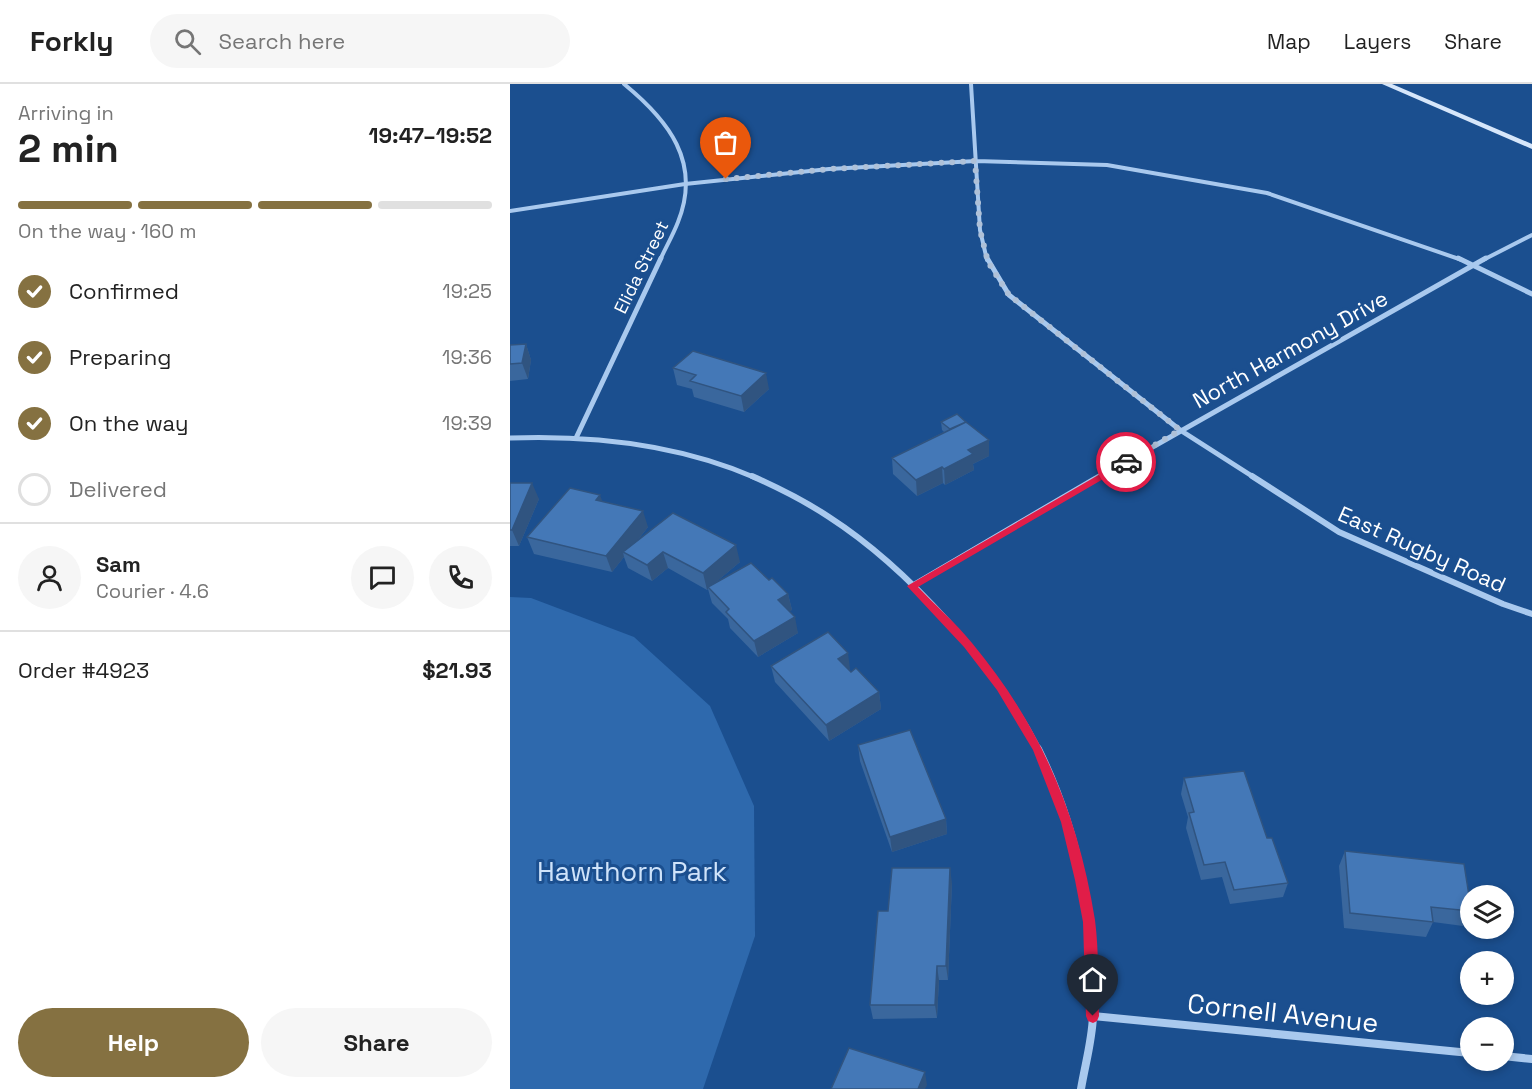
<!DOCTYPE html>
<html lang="en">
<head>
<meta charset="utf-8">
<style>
  :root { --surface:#fff; --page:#f6f6f6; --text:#222; --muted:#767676; --line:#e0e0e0; --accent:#857141 }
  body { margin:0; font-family:"Space Grotesk",sans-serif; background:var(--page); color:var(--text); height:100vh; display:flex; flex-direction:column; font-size:22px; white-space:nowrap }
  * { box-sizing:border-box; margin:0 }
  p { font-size:20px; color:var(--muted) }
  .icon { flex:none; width:33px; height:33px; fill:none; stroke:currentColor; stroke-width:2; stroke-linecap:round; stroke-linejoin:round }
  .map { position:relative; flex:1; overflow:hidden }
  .panel { display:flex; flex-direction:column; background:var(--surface); width:510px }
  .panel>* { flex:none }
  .tools { position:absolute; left:950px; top:801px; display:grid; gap:12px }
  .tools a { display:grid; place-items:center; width:54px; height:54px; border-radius:50%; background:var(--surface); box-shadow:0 3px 9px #0003; font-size:30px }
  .pin { position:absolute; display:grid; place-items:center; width:51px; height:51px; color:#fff; margin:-62px -26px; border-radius:50% 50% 50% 0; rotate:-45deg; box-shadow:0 0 6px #0007 }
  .pin .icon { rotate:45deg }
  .courier { position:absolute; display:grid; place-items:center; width:60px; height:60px; margin:-30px; border:4px solid #e11d48; border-radius:50%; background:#fff; color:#222; box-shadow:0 2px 8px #0007 }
  .headline em { font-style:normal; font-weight:600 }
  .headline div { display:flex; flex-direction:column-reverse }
  .headline { display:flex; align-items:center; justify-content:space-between; height:102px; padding:0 18px }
  h1 { font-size:39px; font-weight:600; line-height:45px }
  .bar { display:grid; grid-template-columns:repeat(4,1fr); gap:9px 6px; align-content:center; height:72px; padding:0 18px }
  .bar i { height:8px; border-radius:4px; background:var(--line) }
  .bar .selected { background:var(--accent) }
  .bar p { grid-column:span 4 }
  .line { display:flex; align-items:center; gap:15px; padding:0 18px; border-top:2px solid var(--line) }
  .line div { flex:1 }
  .round { display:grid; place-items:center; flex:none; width:63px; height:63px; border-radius:32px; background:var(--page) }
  ol { padding:0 18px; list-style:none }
  li { display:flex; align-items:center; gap:18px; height:66px }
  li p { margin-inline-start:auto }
  li .icon { padding:6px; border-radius:50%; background:var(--accent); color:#fff; stroke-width:4 }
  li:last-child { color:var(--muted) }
  li i { width:33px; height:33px; border:3px solid var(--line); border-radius:50% }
  .action { display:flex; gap:12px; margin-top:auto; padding:12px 18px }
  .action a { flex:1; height:69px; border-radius:36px; background:var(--accent); color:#fff; font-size:24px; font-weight:600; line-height:69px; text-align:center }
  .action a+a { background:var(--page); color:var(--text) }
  header { display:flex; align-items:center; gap:36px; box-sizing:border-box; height:84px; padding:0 30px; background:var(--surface); border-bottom:2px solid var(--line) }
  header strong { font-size:28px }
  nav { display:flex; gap:33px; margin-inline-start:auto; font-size:21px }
  .search { width:420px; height:54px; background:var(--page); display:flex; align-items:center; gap:15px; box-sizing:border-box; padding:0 21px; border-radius:33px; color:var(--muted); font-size:22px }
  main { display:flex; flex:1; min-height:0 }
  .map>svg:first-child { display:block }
</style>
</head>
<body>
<header>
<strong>Forkly</strong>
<div class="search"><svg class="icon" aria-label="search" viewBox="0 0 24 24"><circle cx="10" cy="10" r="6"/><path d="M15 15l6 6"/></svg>Search here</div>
<nav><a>Map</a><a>Layers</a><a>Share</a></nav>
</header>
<main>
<section class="panel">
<div class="headline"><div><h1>2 min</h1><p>Arriving in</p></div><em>19:47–19:52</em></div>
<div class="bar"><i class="selected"></i><i class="selected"></i><i class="selected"></i><i></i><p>On the way · 160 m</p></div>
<ol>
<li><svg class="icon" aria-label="check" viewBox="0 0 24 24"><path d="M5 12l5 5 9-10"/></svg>Confirmed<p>19:25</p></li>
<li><svg class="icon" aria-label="check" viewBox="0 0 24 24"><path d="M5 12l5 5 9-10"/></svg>Preparing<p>19:36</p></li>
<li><svg class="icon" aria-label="check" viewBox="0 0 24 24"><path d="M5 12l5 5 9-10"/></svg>On the way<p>19:39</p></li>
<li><i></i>Delivered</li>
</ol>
<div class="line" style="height:108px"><a class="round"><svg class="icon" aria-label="person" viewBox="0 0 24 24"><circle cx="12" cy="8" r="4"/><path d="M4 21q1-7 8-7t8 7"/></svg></a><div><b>Sam</b><p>Courier · 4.6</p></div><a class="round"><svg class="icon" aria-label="chat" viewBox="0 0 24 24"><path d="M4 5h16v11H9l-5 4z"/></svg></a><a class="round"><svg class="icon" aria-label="phone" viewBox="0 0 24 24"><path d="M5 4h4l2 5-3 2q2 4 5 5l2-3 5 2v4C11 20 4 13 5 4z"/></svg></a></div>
<div class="line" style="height:78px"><div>Order #4923</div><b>$21.93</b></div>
<div class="action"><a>Help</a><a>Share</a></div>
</section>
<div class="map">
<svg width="1022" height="1005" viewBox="0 0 1022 1005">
  <rect width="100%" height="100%" fill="#1b4f8f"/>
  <path fill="#2e69ad" d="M0,513L21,514L124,553L200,622L244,722L245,852L193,1005H0Z"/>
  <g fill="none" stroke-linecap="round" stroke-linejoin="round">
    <path stroke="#a9c9ee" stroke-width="4" d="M114,0C158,36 192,78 168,138C163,151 156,163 150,176
      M461,0L470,146L477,176
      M0,127L175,100L319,85L466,77L597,81L757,109L952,176
      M973,176L1022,151"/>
    <path stroke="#a9c9ee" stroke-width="5" d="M477,174L499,211L670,346L745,394
      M948,174L1022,210
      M0,354C84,351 168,360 246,394
      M66,354L151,174
      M588,394L976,174"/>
    <path stroke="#a9c9ee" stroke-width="6" d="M242,392C269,404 295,417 319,433C398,484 486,582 529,666
      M742,392L829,448L993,520L1022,530
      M402,502L590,392"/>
    <path stroke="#a9c9ee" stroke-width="8" d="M528,665C568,746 587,842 583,932C582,957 575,981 571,1005
      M583,932L960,969
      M993,972L1022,975"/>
    <path fill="#d6e6fa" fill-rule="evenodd" d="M872,0H882L1022,60V65Z"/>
  </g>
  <path fill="#3a679d" d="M16,260L21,276L18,295L0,297V261Z
    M163,284L259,305L234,328L184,313L182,305L167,301Z
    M431,338L479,356V372L463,380L464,386L435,401L433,399L407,412L383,390L382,374L434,348L432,346Z
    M0,399L29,415L9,462H0Z
    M92,417L138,443L127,457L230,478L206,498L259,496L278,510L282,526L279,527L288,549L248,573L220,544L218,535L202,519L198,505L197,506L158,484L142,497L118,484L114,473L102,488L24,470L17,453Z
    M261,582L340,585L339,586L369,608L371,625L319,657L265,598Z
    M348,661L436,735L437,750L382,768L350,677Z
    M674,694L757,754L778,799L773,813L720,820L712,793L691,796L676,744L678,733L671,710Z
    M835,767L960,818V830L953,842L923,838L916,853L834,844L829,782Z
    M442,799L438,896H429L427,934L363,935L360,921L378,827Z"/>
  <path fill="#305480" d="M16,260L21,276L18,295L12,279Z
    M256,289L259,305L234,328L231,312Z
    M479,356V372L463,380L464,386L435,401L434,385L458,366Z
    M432,383L433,399L407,412L406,396Z
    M22,399L29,415L9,462L2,446Z
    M90,411L96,427L86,416Z
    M133,427L138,443L117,470L113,468L114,473L102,488L96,472Z
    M226,461L230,478L199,504L198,503V505L197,506L193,489Z
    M153,468L158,484L142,497L137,481Z
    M278,510L282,526L271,532L268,516Z
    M285,533L288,549L248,573L244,557Z
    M338,569L340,585L331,591L328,575Z
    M369,608L371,625L319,657L316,641Z
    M436,735L437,750L382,768L380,753Z
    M440,784L442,799L438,896L436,882Z
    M427,882L429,896L427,934L425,921Z
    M415,988L417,1001L415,1005H408Z"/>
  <path fill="#4478b7" stroke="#305480" stroke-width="1.5" d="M16,260L12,279L0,280V261Z
    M183,267L256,289L231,312L180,297L186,291L163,284Z
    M447,330L457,339L456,338L440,345L431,338Z
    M456,338L479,356L458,366L463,370L434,385L432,383L406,396L382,374Z
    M0,399H22L2,446H0Z
    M60,404L90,411L86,416L133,427L96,472L17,453Z
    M163,429L226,461L193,489L153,468L137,481L113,468Z
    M241,479L259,496L262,494L278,510L268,516L285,533L244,557L216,528L219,525L198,503Z
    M318,548L338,569L328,575L341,588L346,584L369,608L316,641L261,582Z
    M400,646L436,735L380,753L348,661Z
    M734,687L757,754H762L778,799L724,806L715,778L694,781L679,729L684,728L674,694Z
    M835,767L954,780L960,818V827L921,823L923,838L840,829Z
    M382,784H440L436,882H427L425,921H360L368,827H378Z
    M339,964L415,988L408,1005H321Z"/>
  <path fill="#e11d48" d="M616,375L620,378L619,380L408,503C426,522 446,539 462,559C531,642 568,730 585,836C589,867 588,901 589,932L587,937L583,939L578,937L576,932L573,838L565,796L551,738L523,666L487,606L454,563L397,502Z"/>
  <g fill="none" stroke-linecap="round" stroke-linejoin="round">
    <path stroke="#afc1d8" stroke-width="6" stroke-dasharray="0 10.8" d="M216,95L320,85L465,77L470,146L478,178L499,211L670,346L616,378"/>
  </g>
  <g text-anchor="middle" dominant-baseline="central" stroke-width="6" stroke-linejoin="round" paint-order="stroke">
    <g font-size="18" fill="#fff" stroke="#1b4f8f">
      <text transform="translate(131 183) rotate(-64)">Elida Street</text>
    </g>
    <g font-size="22" fill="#fff" stroke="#1b4f8f">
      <text transform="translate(780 265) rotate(-29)">North Harmony Drive</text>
      <text transform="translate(912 465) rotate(24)">East Rugby Road</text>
    </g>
    <g font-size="27" fill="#cfe3fa" stroke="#1b4f8f">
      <text x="122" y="787">Hawthorn Park</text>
    </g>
    <g font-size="27" fill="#fff" stroke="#1b4f8f">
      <text transform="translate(773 929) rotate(6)">Cornell Avenue</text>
    </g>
  </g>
</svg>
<div class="tools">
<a><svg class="icon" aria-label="layers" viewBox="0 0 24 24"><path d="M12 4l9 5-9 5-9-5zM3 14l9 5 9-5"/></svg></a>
<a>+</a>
<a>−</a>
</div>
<div class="pin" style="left:216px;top:95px;background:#ea580c"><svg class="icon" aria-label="bag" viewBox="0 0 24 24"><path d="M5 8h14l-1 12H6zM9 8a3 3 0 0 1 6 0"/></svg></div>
<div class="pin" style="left:583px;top:932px;background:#1f2937"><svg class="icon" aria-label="home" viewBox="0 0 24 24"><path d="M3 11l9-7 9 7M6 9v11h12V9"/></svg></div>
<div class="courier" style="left:616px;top:378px"><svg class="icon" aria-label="car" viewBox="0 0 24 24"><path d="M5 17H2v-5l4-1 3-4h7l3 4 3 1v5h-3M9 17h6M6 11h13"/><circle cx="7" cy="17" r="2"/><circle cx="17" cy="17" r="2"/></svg></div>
</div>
</main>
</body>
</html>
